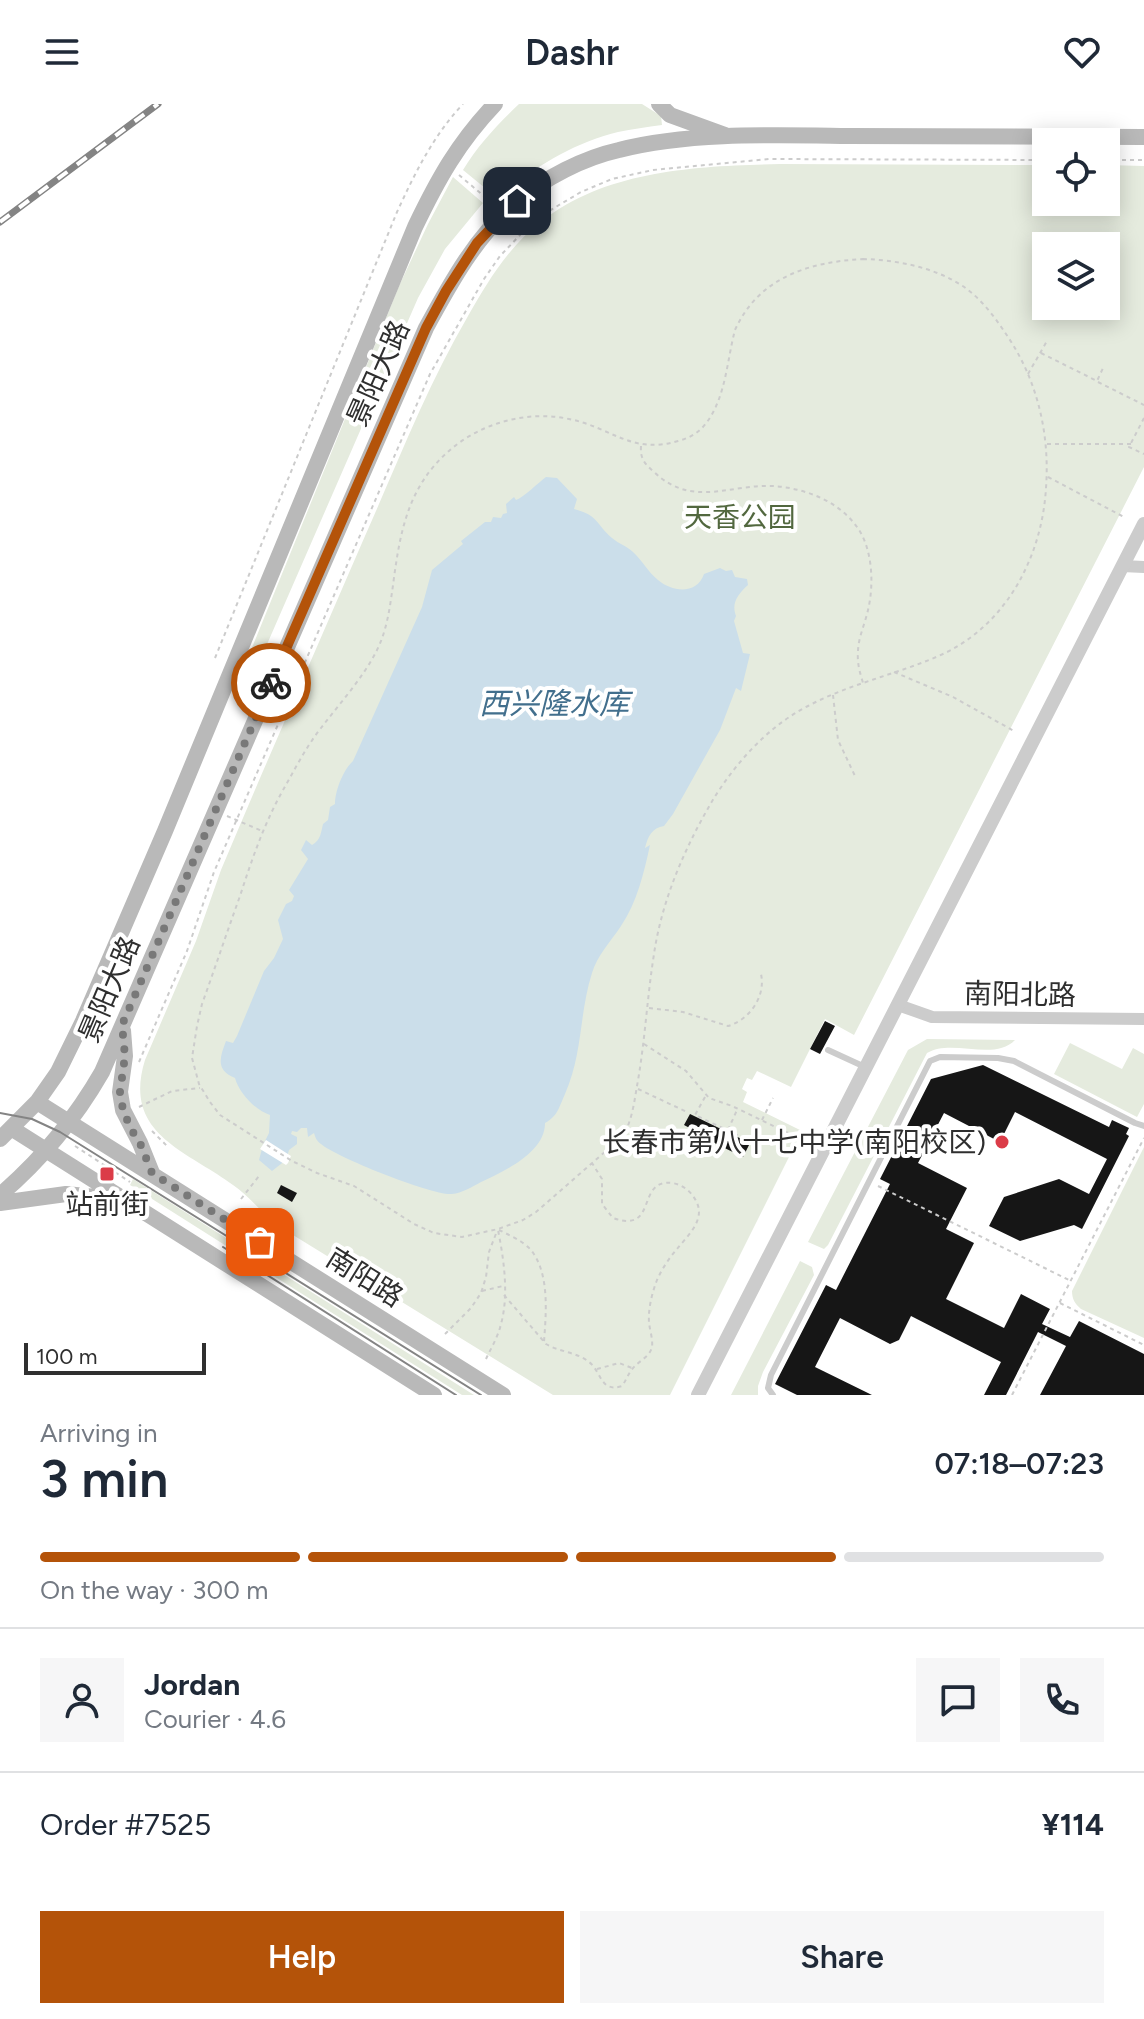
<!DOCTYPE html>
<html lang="en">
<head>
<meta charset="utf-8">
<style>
  :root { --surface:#fff; --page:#f6f6f7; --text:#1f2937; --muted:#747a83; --line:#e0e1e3; --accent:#b45309 }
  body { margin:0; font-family:Figtree,"Noto Sans SC",sans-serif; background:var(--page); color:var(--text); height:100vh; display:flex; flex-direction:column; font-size:30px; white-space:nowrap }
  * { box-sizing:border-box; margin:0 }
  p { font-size:26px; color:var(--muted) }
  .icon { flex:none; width:44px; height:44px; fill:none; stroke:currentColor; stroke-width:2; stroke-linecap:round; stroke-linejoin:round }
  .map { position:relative; height:1291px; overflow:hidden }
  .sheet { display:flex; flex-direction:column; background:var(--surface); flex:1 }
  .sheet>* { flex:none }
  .fabs { position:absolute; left:1032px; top:24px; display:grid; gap:16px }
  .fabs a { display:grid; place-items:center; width:88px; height:88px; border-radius:0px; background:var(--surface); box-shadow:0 4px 20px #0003; font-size:40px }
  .scale { position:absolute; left:24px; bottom:20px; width:182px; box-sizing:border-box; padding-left:8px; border:4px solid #2f2f2f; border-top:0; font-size:22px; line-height:28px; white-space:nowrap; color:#2f2f2f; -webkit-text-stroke:6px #fff; paint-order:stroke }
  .pin { position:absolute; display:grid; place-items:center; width:68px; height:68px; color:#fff; margin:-34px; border-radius:16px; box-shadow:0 4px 12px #0006 }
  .courier { position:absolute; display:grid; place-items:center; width:80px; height:80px; margin:-40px; border:6px solid #b45309; border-radius:50%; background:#fff; color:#222; box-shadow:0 2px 10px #0007 }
  .head em { font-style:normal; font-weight:600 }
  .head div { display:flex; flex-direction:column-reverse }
  .head { display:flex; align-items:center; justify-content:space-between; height:136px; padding:0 40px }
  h1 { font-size:52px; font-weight:600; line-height:60px }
  .bar { display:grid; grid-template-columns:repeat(4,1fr); gap:12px 8px; align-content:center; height:96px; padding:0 40px }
  .bar i { height:10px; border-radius:6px; background:var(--line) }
  .bar .selected { background:var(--accent) }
  .bar p { grid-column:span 4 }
  .line { display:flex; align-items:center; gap:20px; padding:0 40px; border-top:2px solid var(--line) }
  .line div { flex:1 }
  .round { display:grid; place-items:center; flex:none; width:84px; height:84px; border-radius:0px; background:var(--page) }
  .primary-button { display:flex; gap:16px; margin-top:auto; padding:16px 40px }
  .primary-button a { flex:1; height:92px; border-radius:0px; background:var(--accent); color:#fff; font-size:32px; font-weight:600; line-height:92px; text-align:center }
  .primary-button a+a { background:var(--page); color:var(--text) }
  header { display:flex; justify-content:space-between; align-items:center; height:104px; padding:0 40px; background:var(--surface); font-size:36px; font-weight:600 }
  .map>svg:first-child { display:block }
</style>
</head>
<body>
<header><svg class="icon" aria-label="menu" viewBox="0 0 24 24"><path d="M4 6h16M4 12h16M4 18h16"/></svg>Dashr<svg class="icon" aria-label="heart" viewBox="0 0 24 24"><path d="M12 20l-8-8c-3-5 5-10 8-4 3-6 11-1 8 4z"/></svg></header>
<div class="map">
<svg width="1144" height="1291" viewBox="0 0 1144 1291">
  <rect width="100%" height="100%" fill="#fff"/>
  <path fill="#e5ebde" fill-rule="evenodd" d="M519,0H642L661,12L662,21C647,23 632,25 618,28C572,39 533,65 496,93L463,66C478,41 498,20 519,0Z
    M780,60L1046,61V98H1106V61L1144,62V363L854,931L825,915L791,983L757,967L752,976L747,974L742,985L747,988L743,998L802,1027L670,1291H553L280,1123C263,1110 250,1093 233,1081C186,1046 122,1030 145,956L196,837L221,766C268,654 317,543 365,432C398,358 427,282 468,212C488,177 509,142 542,117C608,65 700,62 780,60ZM1046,142H1106V202H1046Z
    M453,73L483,99L445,145L418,194L258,561L247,556L399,182L428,120Z
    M927,935L1015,936C994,958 952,934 927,949L828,1141L824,1145L808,1138L908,946Z
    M1070,939L1122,965L1133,944L1144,950V1000L1137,1013L1054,970Z
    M1144,1043V1234L1081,1205C1075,1200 1072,1195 1072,1187Z
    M133,1075L474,1291H462L130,1081Z
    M800,1157L812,1163L814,1171L763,1268L758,1282V1291H731Z"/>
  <path fill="#cbdeea" d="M546,373L557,374L577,395L574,405C598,411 596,420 612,434C619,440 627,442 633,448C642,456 648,468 658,476C672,488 697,491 704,470L720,464L726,467L732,466L735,473L747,475L748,481C738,490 731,499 736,512L734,517L743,549L750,550L741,587L736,584L720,626L673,710L664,722C652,724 648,732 645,744L650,741C644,769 637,798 621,822C611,837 597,852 592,869C579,910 583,949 565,990C559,1003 558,1012 545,1019C545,1049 504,1067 481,1078C472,1083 462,1089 452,1090C433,1092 336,1053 321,1040C316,1036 316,1035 314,1029L308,1033L307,1024H301L297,1028L292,1027L291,1030L297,1033V1040L289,1046L286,1056L272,1067L259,1056L263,1041L269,1029L270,1011C255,1006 239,989 235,974C215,966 220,953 226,937L233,939L237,932L264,867L274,854L283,835L278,816L286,800L292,797L294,792L289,786L308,755L301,746L306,736L312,741C321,736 321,728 323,720L328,716L330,703L335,700C335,687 343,666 353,657L422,503L432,466L463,440L461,437L485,418H491L493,413L501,414L503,410L507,409L506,400L514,393L516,396C524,393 538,379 546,373Z"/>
  <path fill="#fff" d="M266,1036L291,1052L288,1059L286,1061L260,1045Z"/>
  <path fill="#161616" d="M825,917L835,922L820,950L810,945Z
    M983,961L1109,1023L1112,1016L1129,1024L1126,1030L1129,1032L1082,1125L1074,1121L1020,1137L989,1122L1004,1093L1059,1075L1089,1090L1107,1055L1015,1008L1003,1032L994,1035L944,1009L918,1059L967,1084L946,1125L974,1139L946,1195L1004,1224L1021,1190L1050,1205L1042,1220L1070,1233L1079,1217L1144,1250V1291H1040L1066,1242L1038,1228L1006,1291H984L1001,1258L911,1212L899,1236L890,1240L840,1214L815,1263L872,1291H797L775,1280L826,1181L836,1186L890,1080L880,1075L931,975Z
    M690,1010L750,1039L743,1053L700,1032L701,1030L684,1021Z
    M281,1081L297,1089L292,1098L277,1089Z"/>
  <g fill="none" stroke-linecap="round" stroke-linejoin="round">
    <path stroke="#ccc" stroke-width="2" stroke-dasharray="4 4" stroke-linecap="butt" d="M1106,56H1144
      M459,71L491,98
      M863,155C896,156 933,163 961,181C980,193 994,212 1006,230C1037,275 1050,329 1046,384C1042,452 1007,520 943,550C899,570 851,579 808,602C769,622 738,656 714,694C686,741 662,795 654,850C647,894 645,938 637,982C634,999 632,1018 622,1033L536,1108L523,1116L498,1125L462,1133L434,1129L414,1120L354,1082L317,1069L292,1057L220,1011L210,998L199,980L192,954L197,922L202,900C215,864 227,828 240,792C252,755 264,720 283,686C295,665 306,643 321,624C340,599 363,574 377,546C387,526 390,503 393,481C400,429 407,383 450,346C481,319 528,306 569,315C611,323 631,351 678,337C690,334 700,328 707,318C726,292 727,256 735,226C759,173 809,158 863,155Z
      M1041,249L1097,277L1103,264
      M1028,270L1047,237
      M1098,278L1144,301
      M1144,314L1129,343L1144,350
      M1047,340H1131
      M641,342C640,355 645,360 654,368C695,407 735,376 783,383C811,387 840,399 857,423C873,445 874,481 868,506C865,520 858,534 858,548C857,559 860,569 863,579
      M1048,373L1124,413
      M215,554L397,108C415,69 433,32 463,0
      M894,568L953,593L1014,627
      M833,591L838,636L855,672
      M227,712L262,727
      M649,904L683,908L728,922C749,916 766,893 761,870
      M644,940L686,967L709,994L732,1002L811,1040
      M139,958L187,847L214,768L430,270L484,175L500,152L522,129L549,107L581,88L612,75L653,66L769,55L1046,56
      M638,985L687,1008
      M705,993L695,1011L752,1038
      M139,1003L172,987L200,984
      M762,1016L773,994
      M728,1026L737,1006
      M152,1027L168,1043
      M75,1042L130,1078
      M878,1082L1069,1176
      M241,1095L259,1072
      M499,1126C509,1131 523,1137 531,1146C550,1170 546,1210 544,1238
      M482,1187L503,1182
      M504,1191L546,1240C559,1248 577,1248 589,1258C602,1268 600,1289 622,1282C627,1275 629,1267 636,1261C641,1256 650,1252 652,1243C653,1236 650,1226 649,1219C648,1205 652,1189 657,1176C662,1165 669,1154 677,1145C689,1130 709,1113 693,1092C688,1085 680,1080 672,1079C635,1075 659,1130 613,1114L602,1100V1075L592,1059
      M1060,1199L1144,1241
      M445,1230L471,1204L481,1189L486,1173L489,1148L497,1127
      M486,1255C491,1244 498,1233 501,1220C509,1191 504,1156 498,1126
      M597,1265L619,1259L632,1264
      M1012,1291L1144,1034"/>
    <path stroke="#ccc" stroke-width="6" d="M828,946L865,963
      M773,1291L768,1284L771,1271L930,957L940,953L998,954L1014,957L1135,1019L1144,1022"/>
    <path stroke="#ccc" stroke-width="12" d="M1122,462L1144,463
      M898,901L932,913L1144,915"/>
    <path stroke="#ccc" stroke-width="14" d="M698,1291L1144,420"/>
    <path stroke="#b9b9b9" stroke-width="16" d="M659,0L670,11L725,31
      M123,926L125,952L120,988L123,1006L140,1039L152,1069
      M37,998L503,1291
      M11,1024L434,1291
      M0,1035L37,998L58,968L83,917L165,727L415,123C438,75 458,39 495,0
      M0,1091C41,1056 75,1015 102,968L426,224C451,178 476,132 517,97C545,74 583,54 619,46C689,28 775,31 848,32C946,32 1045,32 1144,33
      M0,1099L66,1090L95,1093L125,1101"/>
    <path stroke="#848484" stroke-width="2" d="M0,1009L32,1015L60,1028L481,1291
      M223,1143L456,1291"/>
    <defs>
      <path id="rail" d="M0,118L158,0"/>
    </defs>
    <use href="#rail" stroke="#848484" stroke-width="7"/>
    <use href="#rail" stroke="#fff" stroke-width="4" stroke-dasharray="12" stroke-linecap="butt"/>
  </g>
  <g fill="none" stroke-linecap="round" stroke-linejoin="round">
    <path stroke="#787878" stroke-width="8" stroke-dasharray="0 14.4" d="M260,1138L152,1069L140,1039L131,1025L123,1006L120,988L125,952L122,921L271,579"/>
    <path stroke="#b45309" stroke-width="10" d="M271,579L426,224L446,187L477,139L517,97"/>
  </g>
  <g fill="#db3c48" stroke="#fff" stroke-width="3">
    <circle cx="1002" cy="1038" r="8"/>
    <rect x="99" y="1062" width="16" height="16" rx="4"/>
  </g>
  <g text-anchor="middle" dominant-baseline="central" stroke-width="8" stroke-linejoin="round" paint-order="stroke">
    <g font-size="28" fill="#2f2f2f" stroke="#fff">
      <text transform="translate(378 269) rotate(-66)">景阳大路</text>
      <text transform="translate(109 885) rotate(-67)">景阳大路</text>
      <text transform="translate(1020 890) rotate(1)">南阳北路</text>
      <text transform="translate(365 1173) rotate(32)">南阳路</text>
    </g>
    <g font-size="28" fill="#52683f" stroke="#fff">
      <text x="740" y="413">天香公园</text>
    </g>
    <g font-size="28" fill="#2f2f2f" stroke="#fff" text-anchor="end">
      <text x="986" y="1038">长春市第八十七中学(南阳校区)</text>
      <text x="107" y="1100" text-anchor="middle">站前街</text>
    </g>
    <g font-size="30" font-style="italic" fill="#426f8d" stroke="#fff">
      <text x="554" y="599">西兴隆水库</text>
    </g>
  </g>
</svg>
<div class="fabs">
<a><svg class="icon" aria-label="locate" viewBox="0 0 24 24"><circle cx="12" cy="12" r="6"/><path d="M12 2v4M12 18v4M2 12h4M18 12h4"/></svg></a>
<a><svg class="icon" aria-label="layers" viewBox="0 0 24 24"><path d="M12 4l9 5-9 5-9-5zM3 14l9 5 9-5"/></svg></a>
</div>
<div class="scale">100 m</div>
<div class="pin" style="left:260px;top:1138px;background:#ea580c"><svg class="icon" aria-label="bag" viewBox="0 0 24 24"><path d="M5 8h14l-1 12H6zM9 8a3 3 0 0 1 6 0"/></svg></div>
<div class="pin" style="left:517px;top:97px;background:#1f2937"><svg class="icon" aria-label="home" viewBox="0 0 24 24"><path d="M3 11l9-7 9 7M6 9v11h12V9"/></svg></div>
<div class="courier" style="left:271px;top:579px"><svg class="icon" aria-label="bike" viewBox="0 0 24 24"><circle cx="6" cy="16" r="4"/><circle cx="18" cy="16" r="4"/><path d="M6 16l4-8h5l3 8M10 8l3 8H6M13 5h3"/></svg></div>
</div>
<section class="sheet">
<div class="head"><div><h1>3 min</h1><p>Arriving in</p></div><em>07:18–07:23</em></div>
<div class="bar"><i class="selected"></i><i class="selected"></i><i class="selected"></i><i></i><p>On the way · 300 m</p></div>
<div class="line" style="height:144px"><a class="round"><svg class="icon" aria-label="person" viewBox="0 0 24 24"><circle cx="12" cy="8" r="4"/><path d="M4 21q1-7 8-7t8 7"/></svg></a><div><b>Jordan</b><p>Courier · 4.6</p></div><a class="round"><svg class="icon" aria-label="chat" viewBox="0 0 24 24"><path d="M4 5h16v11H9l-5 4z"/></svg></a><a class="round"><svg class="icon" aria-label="phone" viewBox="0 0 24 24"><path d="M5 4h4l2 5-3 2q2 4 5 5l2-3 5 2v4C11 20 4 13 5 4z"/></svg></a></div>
<div class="line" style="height:104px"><div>Order #7525</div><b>¥114</b></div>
<div class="primary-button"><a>Help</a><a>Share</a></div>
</section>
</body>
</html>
